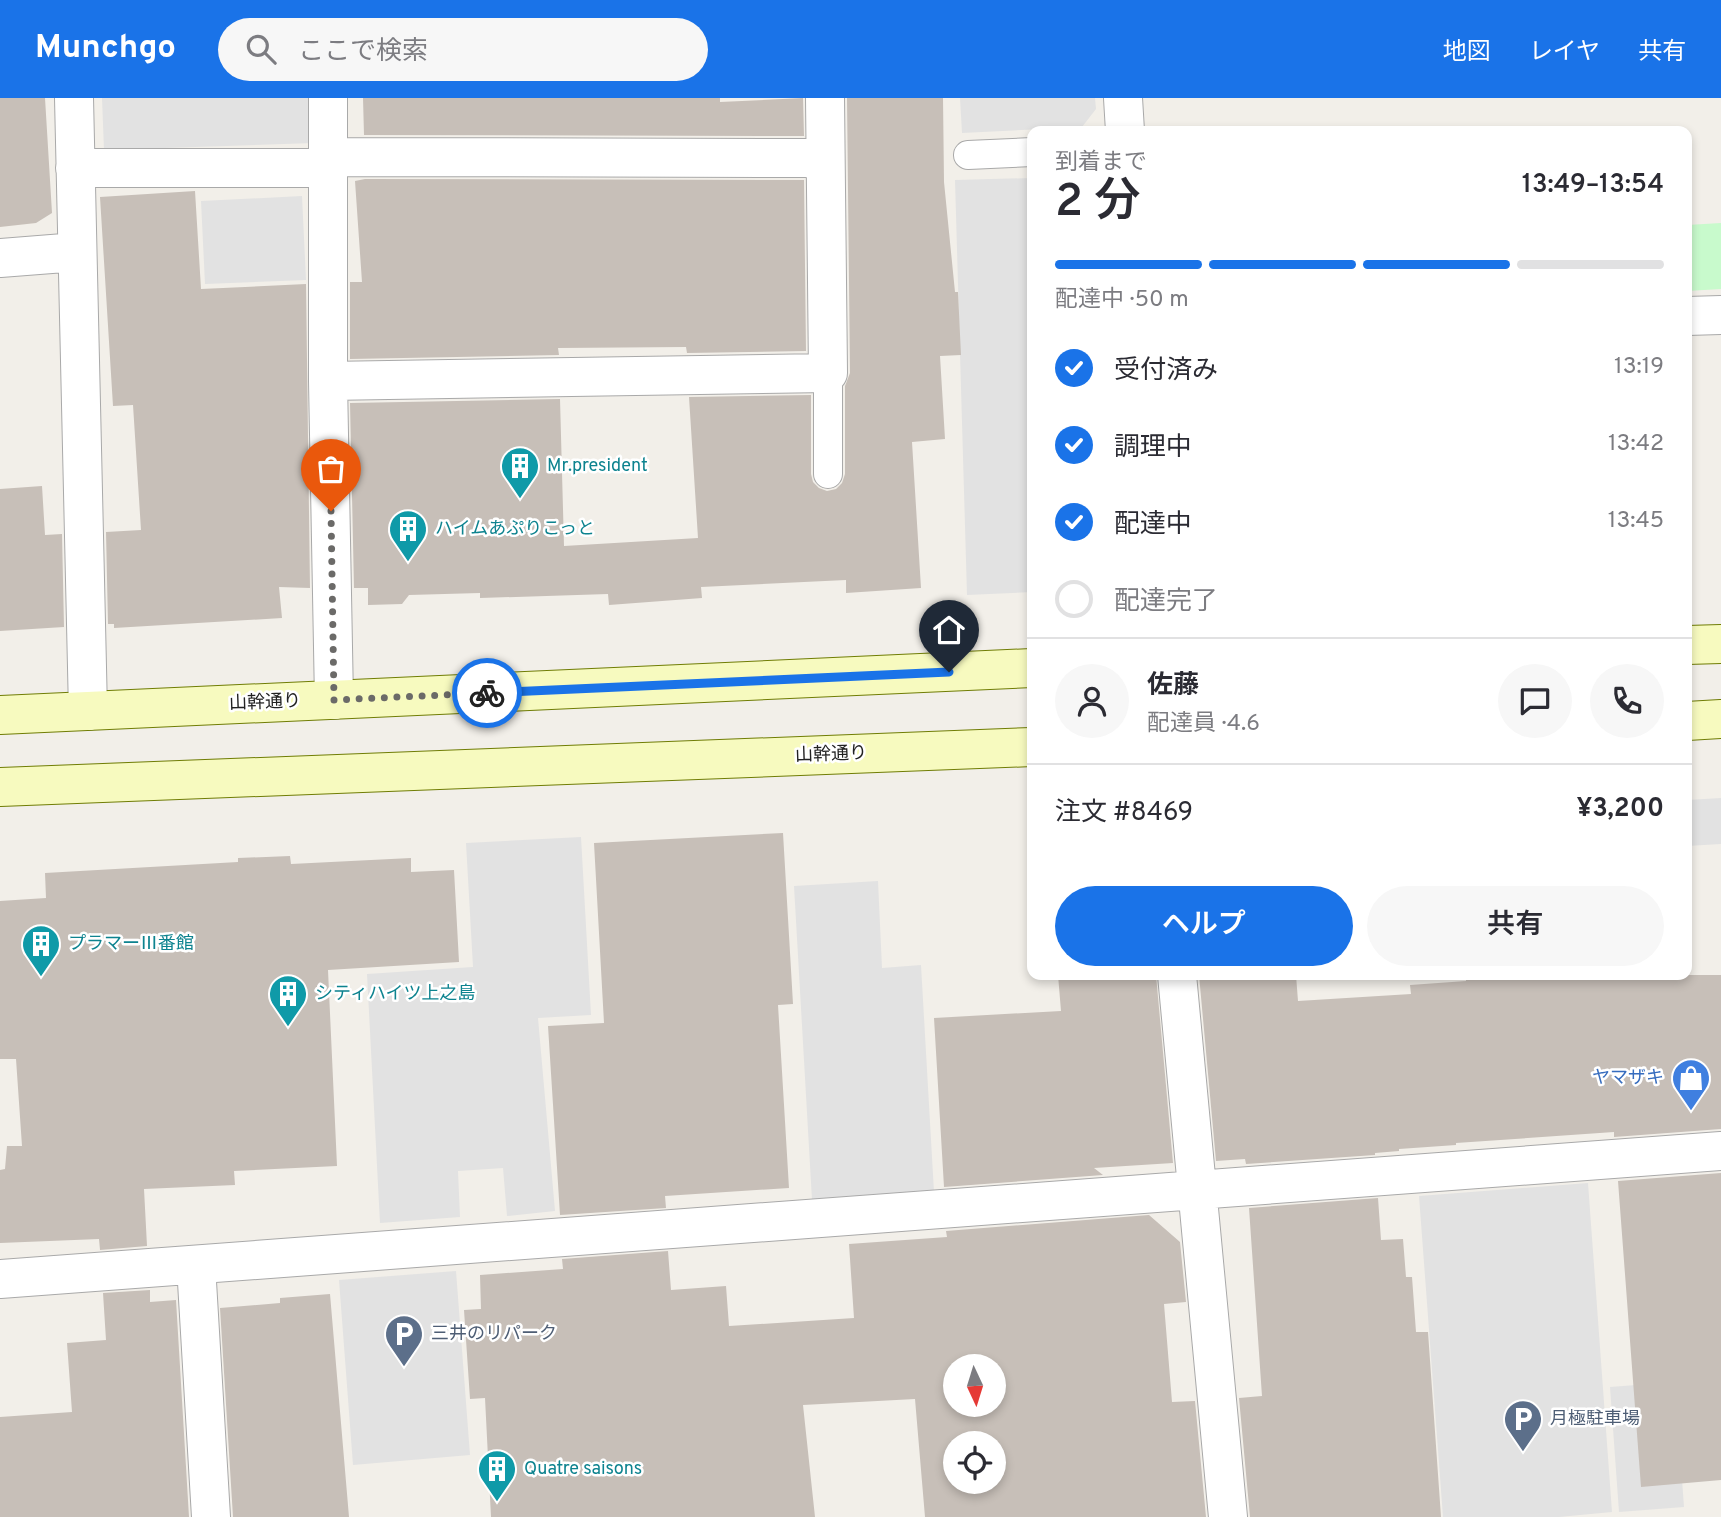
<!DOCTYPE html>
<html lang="ja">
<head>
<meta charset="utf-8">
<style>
  :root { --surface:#fff; --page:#f7f7f7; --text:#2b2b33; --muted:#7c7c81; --line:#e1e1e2; --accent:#1a73e8 }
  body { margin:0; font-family:Overpass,"Noto Sans JP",sans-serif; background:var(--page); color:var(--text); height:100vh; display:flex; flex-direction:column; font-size:26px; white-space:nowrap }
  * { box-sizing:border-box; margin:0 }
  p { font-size:23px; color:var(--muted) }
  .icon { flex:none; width:38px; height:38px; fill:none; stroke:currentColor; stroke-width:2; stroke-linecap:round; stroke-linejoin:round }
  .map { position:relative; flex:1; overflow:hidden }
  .drawer { position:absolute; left:1027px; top:28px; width:665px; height:854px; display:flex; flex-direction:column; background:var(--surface); border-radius:14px; box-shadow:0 4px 10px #0003 }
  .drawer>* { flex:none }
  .needle { width:46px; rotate:176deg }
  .tools { position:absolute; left:943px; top:1256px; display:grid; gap:14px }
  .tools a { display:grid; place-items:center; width:63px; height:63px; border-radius:50%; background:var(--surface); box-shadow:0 4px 10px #0003; font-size:35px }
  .pin { position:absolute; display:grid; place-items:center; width:60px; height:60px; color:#fff; margin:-72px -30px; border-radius:50% 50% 50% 0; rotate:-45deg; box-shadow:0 0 7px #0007 }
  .pin .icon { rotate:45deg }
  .courier { position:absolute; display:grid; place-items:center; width:70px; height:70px; margin:-35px; border:5px solid #1a73e8; border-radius:50%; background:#fff; color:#222; box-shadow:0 2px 9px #0007 }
  .head em { font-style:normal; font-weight:600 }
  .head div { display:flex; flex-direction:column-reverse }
  .head { display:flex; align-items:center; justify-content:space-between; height:119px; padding:0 28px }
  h1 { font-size:46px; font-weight:600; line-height:52px }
  .bar { display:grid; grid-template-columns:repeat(4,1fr); gap:10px 7px; align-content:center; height:84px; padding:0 28px }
  .bar i { height:9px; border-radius:5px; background:var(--line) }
  .bar .on { background:var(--accent) }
  .bar p { grid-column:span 4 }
  .line { display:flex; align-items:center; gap:18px; padding:0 28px; border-top:2px solid var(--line) }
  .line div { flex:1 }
  .round { display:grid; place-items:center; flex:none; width:74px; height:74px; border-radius:37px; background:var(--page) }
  ol { padding:0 28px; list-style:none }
  li { display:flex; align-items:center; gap:21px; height:77px }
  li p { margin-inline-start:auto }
  li .icon { padding:7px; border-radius:50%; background:var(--accent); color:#fff; stroke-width:4 }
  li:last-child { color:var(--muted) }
  li i { width:38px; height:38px; border:4px solid var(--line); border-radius:50% }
  .cta { display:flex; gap:14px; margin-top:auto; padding:14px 28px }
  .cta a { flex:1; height:80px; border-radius:42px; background:var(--accent); color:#fff; font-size:28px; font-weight:600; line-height:80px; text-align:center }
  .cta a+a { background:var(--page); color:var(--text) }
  header { display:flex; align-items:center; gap:42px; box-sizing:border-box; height:98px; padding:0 35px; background:var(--accent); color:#fff }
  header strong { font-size:33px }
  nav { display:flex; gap:38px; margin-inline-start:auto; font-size:24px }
  .search { width:490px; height:63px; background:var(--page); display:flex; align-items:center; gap:18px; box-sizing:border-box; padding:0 24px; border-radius:38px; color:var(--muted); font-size:26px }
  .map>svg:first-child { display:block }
</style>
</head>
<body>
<header>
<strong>Munchgo</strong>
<div class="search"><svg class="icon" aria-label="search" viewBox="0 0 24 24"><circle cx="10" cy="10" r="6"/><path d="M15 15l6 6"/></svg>ここで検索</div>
<nav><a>地図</a><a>レイヤ</a><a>共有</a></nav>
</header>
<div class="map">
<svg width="1721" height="1419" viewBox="0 0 1721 1419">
  <rect width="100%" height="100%" fill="#f2efe9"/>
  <path fill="#c8facc" d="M1721,125V191L1687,193V127Z"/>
  <path fill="#e2e2e2" d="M102,0H312L314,45L104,52Z
    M960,0H1095L1096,11L1082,29L962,35Z
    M1032,80V494L967,497L955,82Z
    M302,98L306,182L205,186L201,103Z
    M1721,700V746L1687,748V702Z
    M581,739L591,917L538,920L555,1113L507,1118L503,1070L458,1073L460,1119L380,1125L367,876L473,869L466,745Z
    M878,783L882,870L921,867L934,1094L812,1102L794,788Z
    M1588,1085L1612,1414L1559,1419H1443L1419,1098Z
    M456,1173L470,1357L353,1367L339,1182Z
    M1675,1284L1684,1409L1619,1414L1610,1289Z"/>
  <path fill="#c7bfb8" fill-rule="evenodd" d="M0,0H45L52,115L36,125L0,129Z
    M363,0H720V4L803,0L804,38L364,37Z
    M847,0H943L944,84L955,194H958L961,257L940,258L945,341L912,344L921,490L846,495V482L701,489L702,500L609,507L608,496L480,500V495L409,497L402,506L368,507V490H354L350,305L560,301L564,448L698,440L689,299L811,297V376L813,384L819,390L827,393L836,391L842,385L845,376V288L850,275Z
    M365,81L804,82L806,253L687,255L686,249L558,250L559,257L350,261V184H362L355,83Z
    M195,93L201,191L306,186L310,490L279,489L282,520L114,530V526H108L106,434L141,432L133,307L113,308L100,99Z
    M42,388L45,437L62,436L64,529L0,533V391Z
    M783,735L793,906L778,907L789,1090L665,1098L666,1110L560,1117L548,928L604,925L594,745Z
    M290,758L291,766L411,760V774L454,772L459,864L328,872L337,1068L234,1073L235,1087L144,1091L147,1148L100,1152L99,1141L0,1145V1072L5,1071L7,1048H22L16,961H0V803L46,800L45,775L238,764V760Z
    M1058,877H1156L1173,1065L1094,1070L1103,1077L944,1089L934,920L1061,913Z
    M1199,877H1296L1298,903L1411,896L1410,887L1466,883V879L1505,877H1721V1031L1614,1039V1034L1456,1045V1047L1399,1051V1053L1375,1055V1057L1246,1066L1245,1061L1216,1063Z
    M1721,1075V1382L1641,1389L1618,1083Z
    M1378,1100L1381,1142L1403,1141L1406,1179H1412L1416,1234H1428L1441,1419H1250L1239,1300L1262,1298L1249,1110Z
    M1149,1117L1180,1144L1186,1204L1164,1206L1172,1304L1195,1303L1206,1419H925L915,1301L803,1307L815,1419H491L485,1300L470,1301L464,1212L481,1211L480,1177L563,1171L562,1161L668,1153L671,1192L726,1188L729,1228L854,1220L849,1146L947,1139L946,1133ZM956,1269H994V1307H956ZM956,1346H994V1384H956Z
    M150,1192V1204L176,1202L189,1419H0V1319L72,1314L67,1245L106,1242L103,1195Z
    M330,1196L349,1419H233L220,1210L280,1205V1200Z"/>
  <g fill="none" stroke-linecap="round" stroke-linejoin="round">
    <defs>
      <path id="lane" d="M968,57L1032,54
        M828,275V376"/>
      <path id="street" d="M74,0L88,613
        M328,0V283L334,602
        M1123,0L1125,33
        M75,70H316L339,59L808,60L824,64
        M0,160L77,154
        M1687,218L1721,217
        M328,283L828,275L825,0
        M1177,877L1228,1419
        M196,1167L211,1419
        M0,1181L1721,1053"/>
      <path id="secondary" d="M1687,547L1721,546
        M0,617L1032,570
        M1687,623L1721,621
        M0,689L1032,649"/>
    </defs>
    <use href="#lane" stroke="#a9a9a9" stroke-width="30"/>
    <use href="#street" stroke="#a9a9a9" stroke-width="40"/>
    <use href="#secondary" stroke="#707d05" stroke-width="40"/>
    <use href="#lane" stroke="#fff" stroke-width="28"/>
    <use href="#street" stroke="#fff" stroke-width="38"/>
    <use href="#secondary" stroke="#f7fabf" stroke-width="38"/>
  </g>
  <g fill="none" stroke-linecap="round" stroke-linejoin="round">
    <path stroke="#6b6a68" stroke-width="7" stroke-dasharray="0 12.6" d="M331,413L334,602L487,595"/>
    <path stroke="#1a73e8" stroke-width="9" d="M487,595L949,574"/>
  </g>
  <defs>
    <symbol id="building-pin" viewBox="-11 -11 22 30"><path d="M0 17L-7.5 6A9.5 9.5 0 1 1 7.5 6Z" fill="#0f9aa8" stroke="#fff"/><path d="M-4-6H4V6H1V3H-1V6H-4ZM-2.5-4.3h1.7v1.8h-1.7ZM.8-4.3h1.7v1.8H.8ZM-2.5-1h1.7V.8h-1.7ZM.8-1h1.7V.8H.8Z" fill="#fff"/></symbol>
    <symbol id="shop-pin" viewBox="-11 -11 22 30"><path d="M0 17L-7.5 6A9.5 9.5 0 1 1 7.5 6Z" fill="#3f7fe0" stroke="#fff"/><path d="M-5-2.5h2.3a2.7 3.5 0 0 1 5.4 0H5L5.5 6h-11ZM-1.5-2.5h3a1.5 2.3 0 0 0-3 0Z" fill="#fff"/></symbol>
    <symbol id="parking-pin" viewBox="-11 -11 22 30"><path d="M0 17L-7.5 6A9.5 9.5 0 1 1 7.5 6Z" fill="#5c6f8a" stroke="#fff"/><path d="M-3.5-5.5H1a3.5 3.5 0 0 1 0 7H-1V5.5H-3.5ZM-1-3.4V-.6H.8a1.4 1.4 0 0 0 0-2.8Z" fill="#fff"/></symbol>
  </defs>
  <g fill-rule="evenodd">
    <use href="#building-pin" x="498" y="346" width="44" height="60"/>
    <use href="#building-pin" x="386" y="409" width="44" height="60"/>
    <use href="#building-pin" x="19" y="824" width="44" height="60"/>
    <use href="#building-pin" x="266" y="874" width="44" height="60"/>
    <use href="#shop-pin" x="1669" y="958" width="44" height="60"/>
    <use href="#parking-pin" x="382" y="1214" width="44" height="60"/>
    <use href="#parking-pin" x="1501" y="1299" width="44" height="60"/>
    <use href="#building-pin" x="475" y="1349" width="44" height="60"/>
  </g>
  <g text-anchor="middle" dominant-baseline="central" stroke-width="5" stroke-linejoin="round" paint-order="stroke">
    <g font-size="18" fill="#0d838f" stroke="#fff" text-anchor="start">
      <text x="547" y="368">Mr.president</text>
      <text x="435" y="431">ハイムあぷりこっと</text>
      <text x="68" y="846">プラマーⅢ番館</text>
      <text x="315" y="896">シティハイツ上之島</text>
      <text x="524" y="1371">Quatre saisons</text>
    </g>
    <g font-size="18" fill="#222" stroke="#fff">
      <text transform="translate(265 605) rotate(-2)">山幹通り</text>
      <text transform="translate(831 657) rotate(-2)">山幹通り</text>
    </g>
    <g font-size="18" fill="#366cbe" stroke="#fff" text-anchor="end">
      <text x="1664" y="980">ヤマザキ</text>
    </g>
    <g font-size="18" fill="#4e5e75" stroke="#fff" text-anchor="start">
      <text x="431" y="1236">三井のリパーク</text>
      <text x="1550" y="1321">月極駐車場</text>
    </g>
  </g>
</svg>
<div class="tools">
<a><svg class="needle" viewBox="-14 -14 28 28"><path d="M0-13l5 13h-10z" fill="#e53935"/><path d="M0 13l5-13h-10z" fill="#7c7c81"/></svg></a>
<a><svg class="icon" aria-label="locate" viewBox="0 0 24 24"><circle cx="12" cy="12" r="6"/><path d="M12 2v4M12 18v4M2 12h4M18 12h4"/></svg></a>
</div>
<div class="pin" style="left:331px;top:413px;background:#ea580c"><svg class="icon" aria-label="bag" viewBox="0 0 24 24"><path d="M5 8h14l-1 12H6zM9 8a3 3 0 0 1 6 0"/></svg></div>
<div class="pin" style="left:949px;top:574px;background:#1f2937"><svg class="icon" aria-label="home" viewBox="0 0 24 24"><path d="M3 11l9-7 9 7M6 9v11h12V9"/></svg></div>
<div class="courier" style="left:487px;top:595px"><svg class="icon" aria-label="bike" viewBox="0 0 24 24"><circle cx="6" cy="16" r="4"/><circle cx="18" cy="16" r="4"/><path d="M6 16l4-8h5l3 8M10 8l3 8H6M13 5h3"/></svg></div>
<section class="drawer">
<div class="head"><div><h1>2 分</h1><p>到着まで</p></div><em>13:49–13:54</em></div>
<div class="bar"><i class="on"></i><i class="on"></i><i class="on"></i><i></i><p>配達中 · 50 m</p></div>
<ol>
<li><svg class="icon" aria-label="check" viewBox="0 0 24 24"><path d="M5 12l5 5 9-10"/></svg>受付済み<p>13:19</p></li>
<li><svg class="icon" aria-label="check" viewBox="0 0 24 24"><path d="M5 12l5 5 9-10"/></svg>調理中<p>13:42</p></li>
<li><svg class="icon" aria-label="check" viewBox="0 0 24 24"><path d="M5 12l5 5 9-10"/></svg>配達中<p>13:45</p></li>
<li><i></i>配達完了</li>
</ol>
<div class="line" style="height:126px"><a class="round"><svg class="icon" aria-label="person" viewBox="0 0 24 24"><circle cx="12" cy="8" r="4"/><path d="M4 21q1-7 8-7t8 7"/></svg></a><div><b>佐藤</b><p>配達員 · 4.6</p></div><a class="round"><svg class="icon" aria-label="chat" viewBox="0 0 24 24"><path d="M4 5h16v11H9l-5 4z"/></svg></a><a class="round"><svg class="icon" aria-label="phone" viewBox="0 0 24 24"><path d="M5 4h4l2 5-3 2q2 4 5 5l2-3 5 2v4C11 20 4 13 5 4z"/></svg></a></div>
<div class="line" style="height:91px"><div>注文 #8469</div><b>¥3,200</b></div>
<div class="cta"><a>ヘルプ</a><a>共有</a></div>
</section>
</div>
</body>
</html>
